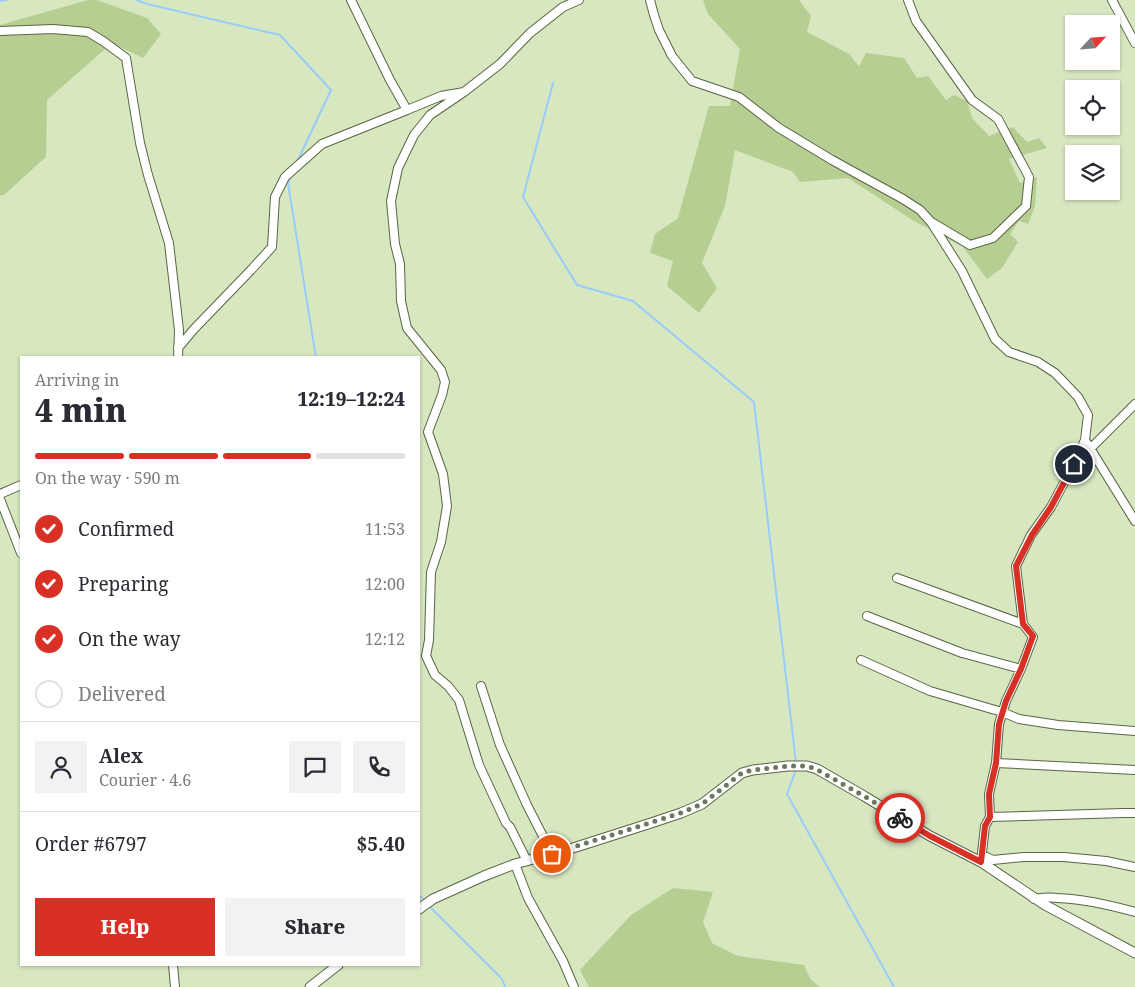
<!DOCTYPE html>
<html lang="en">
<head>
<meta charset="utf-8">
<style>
  :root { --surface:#fff; --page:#f2f2f3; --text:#2b2b33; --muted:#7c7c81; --line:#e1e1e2; --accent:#d93025 }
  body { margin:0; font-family:"Noto Serif",serif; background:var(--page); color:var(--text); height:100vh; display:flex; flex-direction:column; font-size:19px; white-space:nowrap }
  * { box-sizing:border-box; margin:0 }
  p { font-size:16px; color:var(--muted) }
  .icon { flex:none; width:28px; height:28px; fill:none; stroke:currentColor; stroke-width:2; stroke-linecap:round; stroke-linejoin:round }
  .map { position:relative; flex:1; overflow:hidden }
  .details { position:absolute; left:20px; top:356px; width:400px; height:610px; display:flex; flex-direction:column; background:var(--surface); border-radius:0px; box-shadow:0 1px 4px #0004 }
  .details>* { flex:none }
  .needle { width:32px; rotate:64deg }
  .fabs { position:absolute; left:1065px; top:15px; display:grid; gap:10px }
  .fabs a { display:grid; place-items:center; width:55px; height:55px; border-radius:0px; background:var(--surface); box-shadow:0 1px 4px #0004; font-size:25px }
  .pin { position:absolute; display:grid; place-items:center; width:42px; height:42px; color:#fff; margin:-21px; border:2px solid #fff; border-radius:50%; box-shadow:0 1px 5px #0007 }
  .courier { position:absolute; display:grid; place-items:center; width:50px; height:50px; margin:-25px; border:4px solid #d93025; border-radius:50%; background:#fff; color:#222; box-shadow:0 1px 6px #0007 }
  .headline em { font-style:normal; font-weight:800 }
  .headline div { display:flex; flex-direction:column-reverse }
  .headline { display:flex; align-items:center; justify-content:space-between; height:85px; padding:0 15px }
  h1 { font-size:32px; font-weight:800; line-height:38px }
  .bar { display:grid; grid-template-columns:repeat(4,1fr); gap:8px 5px; align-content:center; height:60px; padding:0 15px }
  .bar i { height:6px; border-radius:4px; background:var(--line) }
  .bar .current { background:var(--accent) }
  .bar p { grid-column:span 4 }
  .line { display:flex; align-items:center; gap:12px; padding:0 15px; border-top:1px solid var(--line) }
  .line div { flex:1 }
  .round { display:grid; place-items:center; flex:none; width:52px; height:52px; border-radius:0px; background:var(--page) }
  ol { padding:0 15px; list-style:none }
  li { display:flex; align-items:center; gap:15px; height:55px }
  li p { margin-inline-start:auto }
  li .icon { padding:5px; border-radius:50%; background:var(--accent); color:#fff; stroke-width:4 }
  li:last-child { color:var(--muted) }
  li i { width:28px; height:28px; border:2px solid var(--line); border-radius:50% }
  .button { display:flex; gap:10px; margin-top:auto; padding:10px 15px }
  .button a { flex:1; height:58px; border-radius:0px; background:var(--accent); color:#fff; font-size:20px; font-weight:800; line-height:58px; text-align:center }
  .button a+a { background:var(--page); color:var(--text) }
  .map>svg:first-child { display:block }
</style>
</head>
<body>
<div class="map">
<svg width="1135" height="987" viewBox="0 0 1135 987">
  <rect width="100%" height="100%" fill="#d7e7c0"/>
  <path fill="#b6ce92" d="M88,0H97L147,18L161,34L143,58L112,43L47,100L46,157L4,195H0V25Z
    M703,0H799L811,16L807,32L849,54L859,66L866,53L904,58L917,78L928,76L946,100L954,95L967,101L972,118L989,136L1013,127L1027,142L1039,138L1047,148L1009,159L1020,183L1037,177L1035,206L1028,224L1019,221L1010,234L1018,242L1002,268L987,279L963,247L914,221L848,178L800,182L793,172L735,150L725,206L702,263L717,288L699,313L667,286L673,261L650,253L655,234L678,218L709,106H730L740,49L708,14Z
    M673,888L713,892L703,922L712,943L738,956L804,965L811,980L820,987H589L580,970L631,915Z"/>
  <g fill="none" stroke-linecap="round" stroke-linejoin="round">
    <path stroke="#99ccf9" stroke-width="2" d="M136,0L147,4L280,35L331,90L297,162
      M0,1L7,0
      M553,83L523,197L577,285L633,301L754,402L796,763
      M291,176L288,183L316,358
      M796,770L787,794L894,987
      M419,895L424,900
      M429,906L502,979L505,987"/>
    <defs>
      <path id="minor" d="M351,0L390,80L407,110L441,96L464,92L500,64L530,33L563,7L579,0
        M650,0L654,15L659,30L672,56L692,81L739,97L779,128L832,160L903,199L920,210L931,222L962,271L995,339L1009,352L1038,362L1055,373L1078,397L1088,415L1085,440L1074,464L1051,507L1031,535L1016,566L1023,624
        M908,0L916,21L972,100L998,119L1029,177L1026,206L993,238L970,245L933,223
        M1112,0L1135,43
        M0,31L53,29L88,32L103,41L126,58L140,143L148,175L169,243L179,330L178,358
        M464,92L430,115L414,135L398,168L391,201L395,244L400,264L401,301L407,328L441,370L445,382L442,395L428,432L443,474L447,506L441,542L431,572L429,640L426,656L435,675L448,686L459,700L479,765L506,823L510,827L527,861
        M178,348L194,329L251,270L272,247L275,197L285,177L322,144L407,110
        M1085,440L1135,521
        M1090,449L1135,404
        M0,494L21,485
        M0,499L21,553
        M897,578L1023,624L1033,637L1021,669L1006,701L999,724L996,763L989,794L990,817L985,826L981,862
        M867,616L962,653L1021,669
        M861,660L930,691L1002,712L1019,719L1058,725L1135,731
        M481,686L500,745L527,805L552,854
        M996,763L1135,770
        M990,817L1123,813H1135
        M982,855L993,860L1024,857H1064L1106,861L1135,867
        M515,864L528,898L563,961L574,987
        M1034,899C1041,898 1050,897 1057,898C1083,899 1110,905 1135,912
        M173,965L175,987"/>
      <path id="major" d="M419,909L433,899L484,876L515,864L573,848L648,824L681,813L702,804L742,773L753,770L788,766H807L817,769L864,796L930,836L981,862L1045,905L1135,953
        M310,987L338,965"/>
    </defs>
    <use href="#minor" stroke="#586644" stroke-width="10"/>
    <use href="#major" stroke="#586644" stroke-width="11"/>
    <use href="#minor" stroke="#fff" stroke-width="8"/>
    <use href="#major" stroke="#fff" stroke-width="9"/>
  </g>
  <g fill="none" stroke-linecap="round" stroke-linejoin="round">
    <path stroke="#6e7860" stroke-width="5" stroke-dasharray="0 9" d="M552,854L681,813L702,804L742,773L753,770L788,766H807L816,769L864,796L900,818"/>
    <path stroke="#d93025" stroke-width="6" d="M900,818L930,836L981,862L985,826L990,817L989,794L996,763L999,724L1006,701L1021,669L1033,636L1023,624L1016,566L1032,535L1051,507L1074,464"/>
  </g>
</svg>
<div class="fabs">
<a><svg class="needle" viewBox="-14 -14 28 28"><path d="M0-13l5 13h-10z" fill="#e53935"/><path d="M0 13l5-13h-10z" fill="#7c7c81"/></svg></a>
<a><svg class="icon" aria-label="locate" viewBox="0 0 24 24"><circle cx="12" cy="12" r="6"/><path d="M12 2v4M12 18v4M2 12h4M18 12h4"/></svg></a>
<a><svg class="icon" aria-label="layers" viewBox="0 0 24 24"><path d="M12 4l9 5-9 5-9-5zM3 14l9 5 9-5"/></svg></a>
</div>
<div class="pin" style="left:552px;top:854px;background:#ea580c"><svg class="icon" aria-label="bag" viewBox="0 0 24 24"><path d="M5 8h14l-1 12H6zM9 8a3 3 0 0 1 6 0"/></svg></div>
<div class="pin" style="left:1074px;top:464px;background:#1f2937"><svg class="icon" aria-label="home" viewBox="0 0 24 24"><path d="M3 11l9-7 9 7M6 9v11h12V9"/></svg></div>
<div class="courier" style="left:900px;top:818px"><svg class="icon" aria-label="bike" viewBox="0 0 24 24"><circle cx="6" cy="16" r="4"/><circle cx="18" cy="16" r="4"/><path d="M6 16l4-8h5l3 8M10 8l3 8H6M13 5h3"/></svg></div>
<section class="details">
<div class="headline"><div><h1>4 min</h1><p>Arriving in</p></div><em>12:19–12:24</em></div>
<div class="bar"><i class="current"></i><i class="current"></i><i class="current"></i><i></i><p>On the way · 590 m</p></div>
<ol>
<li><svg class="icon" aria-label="check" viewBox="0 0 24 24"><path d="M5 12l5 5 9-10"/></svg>Confirmed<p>11:53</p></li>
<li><svg class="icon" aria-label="check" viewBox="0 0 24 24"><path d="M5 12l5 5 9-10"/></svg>Preparing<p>12:00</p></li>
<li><svg class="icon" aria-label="check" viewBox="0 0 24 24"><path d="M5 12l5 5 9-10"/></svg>On the way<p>12:12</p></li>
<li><i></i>Delivered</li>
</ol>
<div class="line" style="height:90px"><a class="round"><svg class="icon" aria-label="person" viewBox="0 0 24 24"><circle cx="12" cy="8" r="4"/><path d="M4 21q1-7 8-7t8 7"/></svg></a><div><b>Alex</b><p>Courier · 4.6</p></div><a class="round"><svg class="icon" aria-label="chat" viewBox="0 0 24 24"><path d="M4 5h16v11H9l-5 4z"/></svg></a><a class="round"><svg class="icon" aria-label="phone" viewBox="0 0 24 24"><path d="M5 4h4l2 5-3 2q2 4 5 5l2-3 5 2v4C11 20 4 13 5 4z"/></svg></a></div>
<div class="line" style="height:65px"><div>Order #6797</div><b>$5.40</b></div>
<div class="button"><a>Help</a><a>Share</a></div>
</section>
</div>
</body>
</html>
